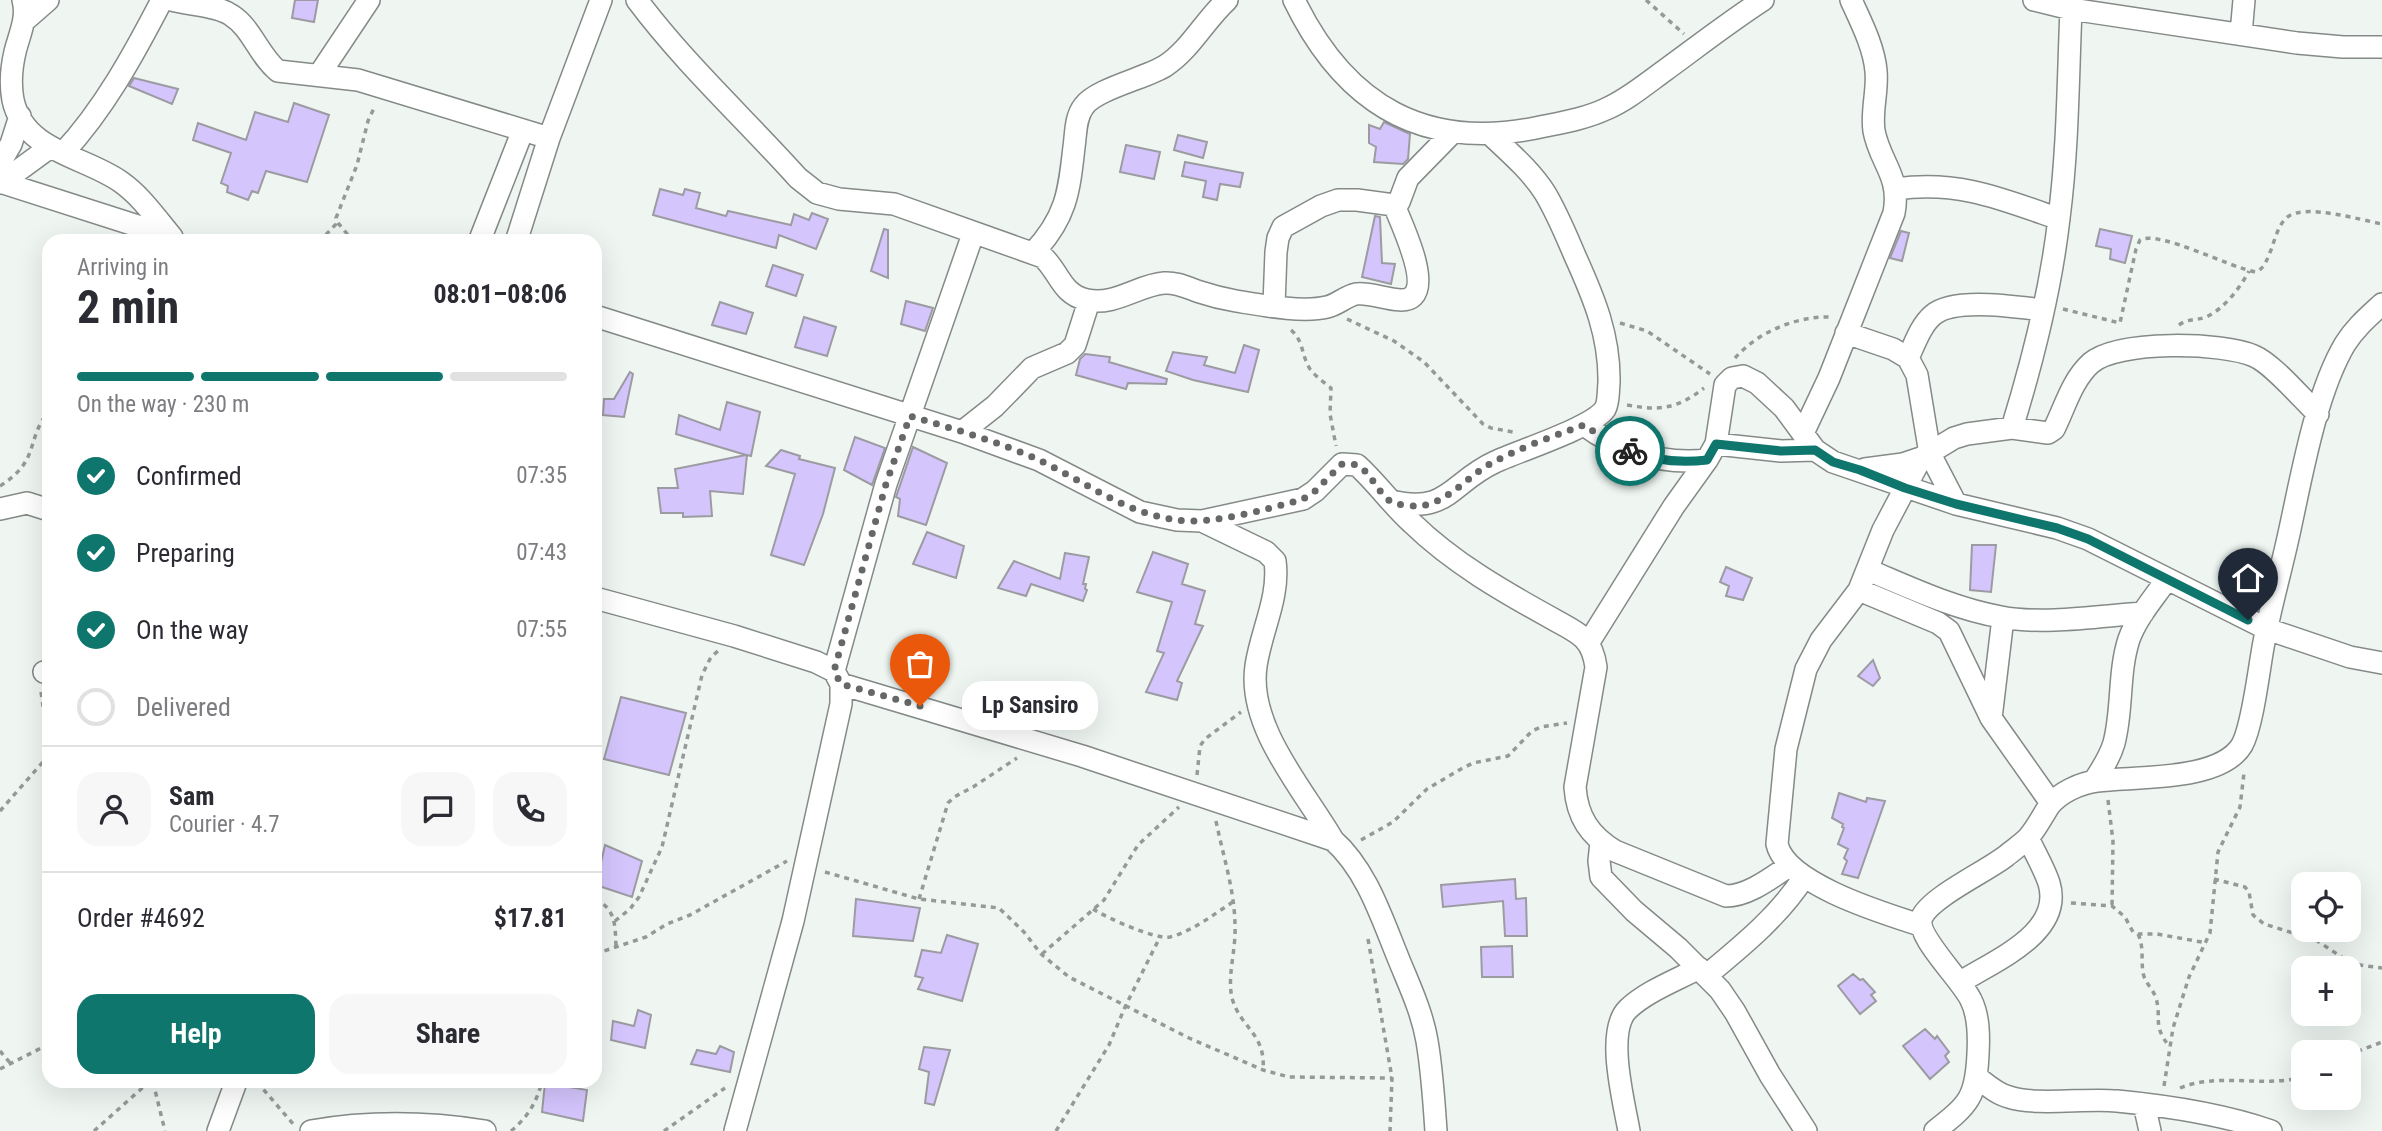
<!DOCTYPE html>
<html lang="en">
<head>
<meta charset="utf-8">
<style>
  :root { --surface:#fff; --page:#f7f7f7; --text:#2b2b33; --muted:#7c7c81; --line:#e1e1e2; --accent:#0f766e }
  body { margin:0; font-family:"Roboto Condensed",sans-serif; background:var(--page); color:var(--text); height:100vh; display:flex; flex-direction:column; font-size:26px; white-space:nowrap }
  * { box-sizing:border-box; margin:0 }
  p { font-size:23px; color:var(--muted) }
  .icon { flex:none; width:38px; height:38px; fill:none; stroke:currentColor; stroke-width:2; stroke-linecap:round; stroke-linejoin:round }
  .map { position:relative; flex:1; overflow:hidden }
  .side { position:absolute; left:42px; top:234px; width:560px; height:854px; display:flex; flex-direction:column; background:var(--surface); border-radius:21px; box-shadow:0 7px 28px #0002 }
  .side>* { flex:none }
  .fabs { position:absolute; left:2291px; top:872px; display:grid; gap:14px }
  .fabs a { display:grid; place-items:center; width:70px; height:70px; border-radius:14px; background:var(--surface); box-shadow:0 7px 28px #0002; font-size:35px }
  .pin { position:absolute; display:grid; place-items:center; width:60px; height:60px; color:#fff; margin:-72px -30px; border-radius:50% 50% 50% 0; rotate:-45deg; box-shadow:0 0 7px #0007 }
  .pin .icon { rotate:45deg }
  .courier { position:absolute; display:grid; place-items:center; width:70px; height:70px; margin:-35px; border:5px solid #0f766e; border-radius:50%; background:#fff; color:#222; box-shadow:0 2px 9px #0007 }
  .bubble { position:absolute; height:49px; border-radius:21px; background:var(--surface); box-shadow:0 7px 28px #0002; font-size:23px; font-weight:700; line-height:49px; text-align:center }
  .summary em { font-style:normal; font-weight:700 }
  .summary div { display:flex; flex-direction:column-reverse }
  .summary { display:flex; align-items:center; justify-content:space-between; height:119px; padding:0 35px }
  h1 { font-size:46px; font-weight:700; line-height:52px }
  .bar { display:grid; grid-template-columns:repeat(4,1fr); gap:10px 7px; align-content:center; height:84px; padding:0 35px }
  .bar i { height:9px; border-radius:5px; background:var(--line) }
  .bar .active { background:var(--accent) }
  .bar p { grid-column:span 4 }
  .line { display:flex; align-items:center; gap:18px; padding:0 35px; border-top:2px solid var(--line) }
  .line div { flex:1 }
  .round { display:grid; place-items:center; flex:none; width:74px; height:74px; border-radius:21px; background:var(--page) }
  ol { padding:0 35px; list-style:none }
  li { display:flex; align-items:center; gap:21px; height:77px }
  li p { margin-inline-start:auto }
  li .icon { padding:7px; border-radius:50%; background:var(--accent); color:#fff; stroke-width:4 }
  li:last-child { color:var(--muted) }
  li i { width:38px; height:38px; border:4px solid var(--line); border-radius:50% }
  .action { display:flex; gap:14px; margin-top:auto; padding:14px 35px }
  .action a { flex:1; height:80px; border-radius:21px; background:var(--accent); color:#fff; font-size:28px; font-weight:700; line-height:80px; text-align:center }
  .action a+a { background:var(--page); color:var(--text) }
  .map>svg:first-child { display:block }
</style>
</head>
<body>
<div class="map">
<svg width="2382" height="1131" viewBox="0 0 2382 1131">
  <rect width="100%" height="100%" fill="#eff6f2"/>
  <path fill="#d4c5fd" stroke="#9c9ba1" stroke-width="2" d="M295,0H318L314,22L292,18Z
    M134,78L178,89L172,104L129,86Z
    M294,103L329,115L307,182L266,171L258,193L252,191L248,200L227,192L228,186L221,183L231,153L193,140L198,123L246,140L255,112L288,122Z
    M1384,122L1410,134L1408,159L1403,164L1374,162L1376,147L1369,143V125L1380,129Z
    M1178,135L1207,142L1203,158L1174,150Z
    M1126,145L1160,152L1154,179L1120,172Z
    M1185,162L1243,173L1240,187L1220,184L1217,200L1203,197L1206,181L1182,176Z
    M660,189L683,195L685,189L700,193L696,208L726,216L728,211L791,225L794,214L809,220L812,213L828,219L816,249L779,235L776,248L653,215Z
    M1375,216L1380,217L1382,263L1395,264L1391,284L1362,277Z
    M884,229L888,230V278L871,271Z
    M2100,229L2132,236L2125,263L2110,259L2111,249L2096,246Z
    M1901,231L1909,233L1902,261L1890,258Z
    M773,265L803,275L796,296L766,286Z
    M906,301L933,308L925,331L901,324Z
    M720,302L753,313L746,334L712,325Z
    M804,317L836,327L827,356L795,347Z
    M1244,345L1259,350L1248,392L1193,380L1166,371L1173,352L1207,357L1204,365L1235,373Z
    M1085,354L1110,357L1109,362L1167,379L1166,384L1128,383L1126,389L1076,375L1080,359Z
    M630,372L633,374L624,417L603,415L604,399H614Z
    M727,402L760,412L751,456L747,455L743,494L710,491L712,516L683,517V513H661L658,488H678L675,469L746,455L676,434L679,415L720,430Z
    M855,437L885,448L872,485L844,470Z
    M913,447L947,463L926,525L898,516L900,499L896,497Z
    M781,450L800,456L799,459L835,468L823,514L804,565L771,555L795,474L766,466Z
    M927,532L964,546L956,578L913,564Z
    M1972,545H1996L1991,592L1970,590Z
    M1153,552L1188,564L1182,584L1205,591L1195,624L1203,626L1177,681L1182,683L1177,700L1146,692L1164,653L1157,651L1172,602L1137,592Z
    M1065,553L1089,557L1083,584H1086L1085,589L1087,590L1083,601L1031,584L1026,596L998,588L1014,561L1060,579Z
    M1726,567L1752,578L1743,600L1726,596L1729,586L1720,582Z
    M1873,660L1880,678L1873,686L1858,676Z
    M621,697L686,713L669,775L604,759Z
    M1839,793L1866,802L1867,798L1885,801L1858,878L1842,874L1847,861L1844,858L1848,849L1838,844L1844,828L1842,827L1843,824L1832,818Z
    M605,845L642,861L632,897L596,885Z
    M1515,879L1516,899L1526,898L1527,936H1505L1503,901L1443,907L1441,885Z
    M856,899L920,908L913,941L853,936Z
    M947,935L978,944L962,1001L918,989L923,978L915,976L922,950L941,953Z
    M1512,946L1513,977H1482L1481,947Z
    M1853,974L1860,980L1863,979L1875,992L1871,995L1876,1001L1860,1014L1838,986Z
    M638,1010L651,1015L645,1048L611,1040L613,1021L634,1026Z
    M1925,1029L1935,1039L1937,1036L1949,1052L1945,1056L1949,1062L1930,1079L1903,1046Z
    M720,1046L734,1052L730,1072L691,1064L697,1050L716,1054Z
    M924,1047L950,1050L934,1105L925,1103L929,1072L919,1069Z
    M545,1083L587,1090L583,1121L542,1112Z"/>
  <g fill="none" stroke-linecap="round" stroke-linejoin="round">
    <defs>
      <path id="minor" d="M23,0C28,18 19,35 15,52C11,69 10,84 13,100C24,152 85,156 121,182C141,196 156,218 172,237
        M171,0C189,5 217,5 231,15C252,28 259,56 278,71L358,80L549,138
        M637,0C685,64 744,118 798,178L817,193L839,199L894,204L1043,257C1060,273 1061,294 1087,300C1115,306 1138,285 1164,283C1177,282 1188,288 1200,292C1212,296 1224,299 1236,301C1261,305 1303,313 1327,307C1337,305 1346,296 1356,294C1372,291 1402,307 1413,296C1429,280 1401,223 1394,205
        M1294,0C1346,107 1427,153 1545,126C1565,122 1587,118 1606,109C1627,100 1646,84 1664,71C1697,47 1729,22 1763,0
        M2034,0L2071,9L2297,43L2343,47H2382
        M24,21L48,0
        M2241,34L2244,0
        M319,75L369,0
        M63,153C104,109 134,54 162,0
        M0,163L11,144L20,116
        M0,182L172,237
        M1,183L49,148
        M1896,189C1958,180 2002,199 2059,219
        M479,242L523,130
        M516,242L549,138L601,0
        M1033,253C1066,218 1069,193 1074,147C1076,134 1075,117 1084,106C1096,89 1146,78 1165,66C1190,50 1205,20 1227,0
        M1274,305L1276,252L1278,238L1283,227L1321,206L1338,200H1357L1394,205L1399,202L1408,178L1452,133
        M595,316L962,432L1039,460L1140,512L1177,520L1202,521L1303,499L1315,491L1342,464L1357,465C1377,483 1392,505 1412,523C1453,563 1504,592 1553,619C1578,633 1592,637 1596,667L1575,787C1577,817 1590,836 1615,851L1726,896C1748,896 1771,878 1789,866
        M1846,333L1893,349L1908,358L1917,375L1930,454L1956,504
        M1908,358C1915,343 1921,325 1933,315C1954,297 2016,307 2043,310
        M1584,425C1621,452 1661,465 1707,460
        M2012,428C2033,360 2051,289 2059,218C2068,149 2068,79 2071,9
        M962,432L995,406L1032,368L1067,353L1075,345L1089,301
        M1803,433L1829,378L1894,213C1901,176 1880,163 1874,131C1871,111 1878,91 1876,71C1874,47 1861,22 1851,0
        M1716,444L1781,451L1815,450
        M1865,469L1903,464L1921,458L1954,438L1967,434L2012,428L2048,433L2054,429C2065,407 2072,380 2091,363C2118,340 2222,342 2254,356C2273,364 2302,399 2318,414
        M1391,501C1448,515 1451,482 1495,462C1518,451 1592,428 1605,409C1609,402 1608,392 1609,383C1610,336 1594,298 1575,256C1566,235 1557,213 1545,193C1531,171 1510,153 1491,135
        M0,509L27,503L49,510
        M1202,521L1266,552L1275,561C1280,597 1261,631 1256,666C1247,727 1304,790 1333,840
        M1868,570C1911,588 1955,609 2001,617C2043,625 2100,616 2143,613
        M1859,590L1938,623L1949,631L1991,718L2051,803
        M595,598L734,636L816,662L834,671L841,684V704L793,921L735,1131
        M1589,642L1674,506L1707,460L1716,444L1725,385L1732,378L1743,376L1757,383L1784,408L1815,450L1833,462L1956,504L2057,528L2088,539L2267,629L2350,657L2382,663
        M834,671L886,484L973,234
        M44,672H49
        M841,684L1082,756L1333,840C1367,870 1382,919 1399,960C1410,987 1422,1012 1427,1041C1432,1070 1434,1101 1436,1131
        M1991,718L2003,618
        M2094,781C2102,769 2110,757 2114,743C2123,709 2118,673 2129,639C2137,617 2154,598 2167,579
        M1601,842L1599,861L1601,877L1634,911L1678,948L1720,990L1735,1012L1770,1075L1806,1131
        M1920,925C1883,913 1786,884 1777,844L1786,749L1806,669L1821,640L1859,590L1883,530L1921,458
        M1707,975C1742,946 1779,916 1804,877
        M1961,982C1995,960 2064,933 2049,883C2044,868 2035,853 2028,838
        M1977,1077C1987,1085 1997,1094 2009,1097C2036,1106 2086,1098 2117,1101C2169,1106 2222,1114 2271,1131
        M2144,1104L2150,1131
        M218,1131L236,1082
        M311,1131C368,1121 428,1122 485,1131
        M1629,1131C1624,1102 1605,1031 1628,1009C1647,991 1677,980 1699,968
        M1935,1131C1969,1104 1976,1098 1978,1054C1979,1036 1979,1016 1971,1000C1962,980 1914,935 1922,917C1931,897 1987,871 2006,856C2013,850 2021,845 2028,838C2036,829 2042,817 2049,806C2059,793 2080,783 2097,781C2135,776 2220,782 2242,745C2253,725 2259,667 2264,642C2271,604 2282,567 2290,529C2302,474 2316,393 2345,344C2355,328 2368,317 2382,304"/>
    </defs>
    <use href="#minor" stroke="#848a87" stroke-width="24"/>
    <path stroke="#959a98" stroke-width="3.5" stroke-dasharray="5 5" stroke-linecap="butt" d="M1646,0L1684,34
      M319,242L337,223
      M354,242L338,223L336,218L357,165L368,121L375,106
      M2063,309L2120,323L2136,249L2140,240C2160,230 2230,268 2256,272C2265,268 2267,259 2271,250C2275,239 2279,222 2289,216C2307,204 2361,220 2382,224
      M1347,319L1394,341L1424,362L1483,424L1491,428L1513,432
      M1620,323L1647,331L1710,374
      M2179,325C2188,318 2196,321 2206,317C2224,309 2240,288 2249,271
      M1291,330C1304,341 1301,355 1310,369C1316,377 1324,382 1331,388L1330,414L1336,446
      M1735,358C1758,332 1796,316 1831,317
      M1627,405C1660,411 1677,409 1704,388
      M0,486C41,460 25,440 49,411
      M41,692L49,749
      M1197,775L1200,746L1205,739L1241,712
      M2108,800L2113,841L2112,906
      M0,811L49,755
      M1216,821C1223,856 1235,891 1235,927C1236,950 1227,976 1232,998C1240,1028 1266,1033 1263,1070
      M1361,840L1393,822L1427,789L1461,769L1473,763L1508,756L1532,731L1541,727L1567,723
      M825,872L919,899L999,908L1024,932L1041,954L1069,977L1189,1038L1263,1070L1289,1077L1392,1078
      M2214,879L2245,887L2249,892L2253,915L2264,924L2316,940L2352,964L2382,968
      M595,899C616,909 615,925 616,946
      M919,899L948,803L954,797L973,787L1017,758
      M2071,903L2112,906L2125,917L2133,932L2138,934H2157L2207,943
      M1093,909C1107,918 1156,940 1170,937C1193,931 1214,914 1233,902
      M615,921L630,909L639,897L662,847L702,675L711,657L718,651
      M2138,934C2144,946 2141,960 2143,973C2145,983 2153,989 2156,998C2162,1020 2152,1024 2169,1046
      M1368,939L1392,1078L1390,1131
      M595,954L646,937L667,924L690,915L787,861
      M1042,954L1104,900L1138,845L1179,807
      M0,1051L11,1064
      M2348,1055L2382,1042
      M0,1069L49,1044
      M153,1082L165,1131
      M257,1082L294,1125
      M2164,1086L2173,1028L2189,977L2210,933L2218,852L2240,807L2244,773
      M2180,1088C2219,1072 2263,1088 2303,1077
      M94,1131L149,1082
      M511,1131C528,1117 536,1103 542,1082
      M664,1131L725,1088
      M1056,1131L1109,1045L1125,1007L1160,937"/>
    <use href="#minor" stroke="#fff" stroke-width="21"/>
  </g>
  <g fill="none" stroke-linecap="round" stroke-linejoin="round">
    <path stroke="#656866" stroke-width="7" stroke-dasharray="0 12.6" d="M920,706L841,684L834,671L886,484L910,416C954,429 1000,442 1041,461C1085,482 1127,514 1177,520C1211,525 1269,509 1303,499L1315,491L1342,464C1368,459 1373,489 1390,501C1396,505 1409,506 1417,506C1444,506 1467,477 1490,464C1519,448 1553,436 1584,425L1599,435L1630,451"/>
    <path stroke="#0f766e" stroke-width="9" d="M1630,451C1655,461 1680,463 1707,460L1716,444L1781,451L1815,450L1833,462L1860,470L1905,488L1956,504L2057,528L2088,539L2248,620"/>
  </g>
</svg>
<div class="fabs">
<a><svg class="icon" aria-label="locate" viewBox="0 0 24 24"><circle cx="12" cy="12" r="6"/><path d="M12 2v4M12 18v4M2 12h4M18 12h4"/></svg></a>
<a>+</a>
<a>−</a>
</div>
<div class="pin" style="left:920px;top:706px;background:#ea580c"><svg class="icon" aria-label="bag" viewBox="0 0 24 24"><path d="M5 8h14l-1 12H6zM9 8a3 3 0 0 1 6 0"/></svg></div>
<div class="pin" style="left:2248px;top:620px;background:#1f2937"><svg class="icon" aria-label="home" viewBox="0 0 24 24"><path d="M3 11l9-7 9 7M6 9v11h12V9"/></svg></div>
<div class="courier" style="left:1630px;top:451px"><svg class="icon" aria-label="bike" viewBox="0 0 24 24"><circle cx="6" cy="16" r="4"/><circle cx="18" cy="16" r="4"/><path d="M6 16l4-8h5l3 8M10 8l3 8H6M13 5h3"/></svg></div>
<div class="bubble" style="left:962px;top:681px;width:136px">Lp Sansiro</div>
<section class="side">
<div class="summary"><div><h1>2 min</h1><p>Arriving in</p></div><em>08:01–08:06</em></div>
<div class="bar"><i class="active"></i><i class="active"></i><i class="active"></i><i></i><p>On the way · 230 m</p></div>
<ol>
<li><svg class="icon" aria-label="check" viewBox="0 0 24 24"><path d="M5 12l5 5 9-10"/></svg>Confirmed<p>07:35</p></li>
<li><svg class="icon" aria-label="check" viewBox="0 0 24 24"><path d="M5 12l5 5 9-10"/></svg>Preparing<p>07:43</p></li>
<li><svg class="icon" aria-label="check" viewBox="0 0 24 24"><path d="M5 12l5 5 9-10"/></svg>On the way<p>07:55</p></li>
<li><i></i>Delivered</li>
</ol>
<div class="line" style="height:126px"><a class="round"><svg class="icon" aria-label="person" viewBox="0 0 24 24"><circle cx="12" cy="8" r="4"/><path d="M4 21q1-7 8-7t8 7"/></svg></a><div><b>Sam</b><p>Courier · 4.7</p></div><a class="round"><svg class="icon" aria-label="chat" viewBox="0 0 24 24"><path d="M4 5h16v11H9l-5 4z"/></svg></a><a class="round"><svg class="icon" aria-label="phone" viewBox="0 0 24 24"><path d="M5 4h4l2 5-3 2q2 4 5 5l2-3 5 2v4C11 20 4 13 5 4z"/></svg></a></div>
<div class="line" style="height:91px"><div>Order #4692</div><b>$17.81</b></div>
<div class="action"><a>Help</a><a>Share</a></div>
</section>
</div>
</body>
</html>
